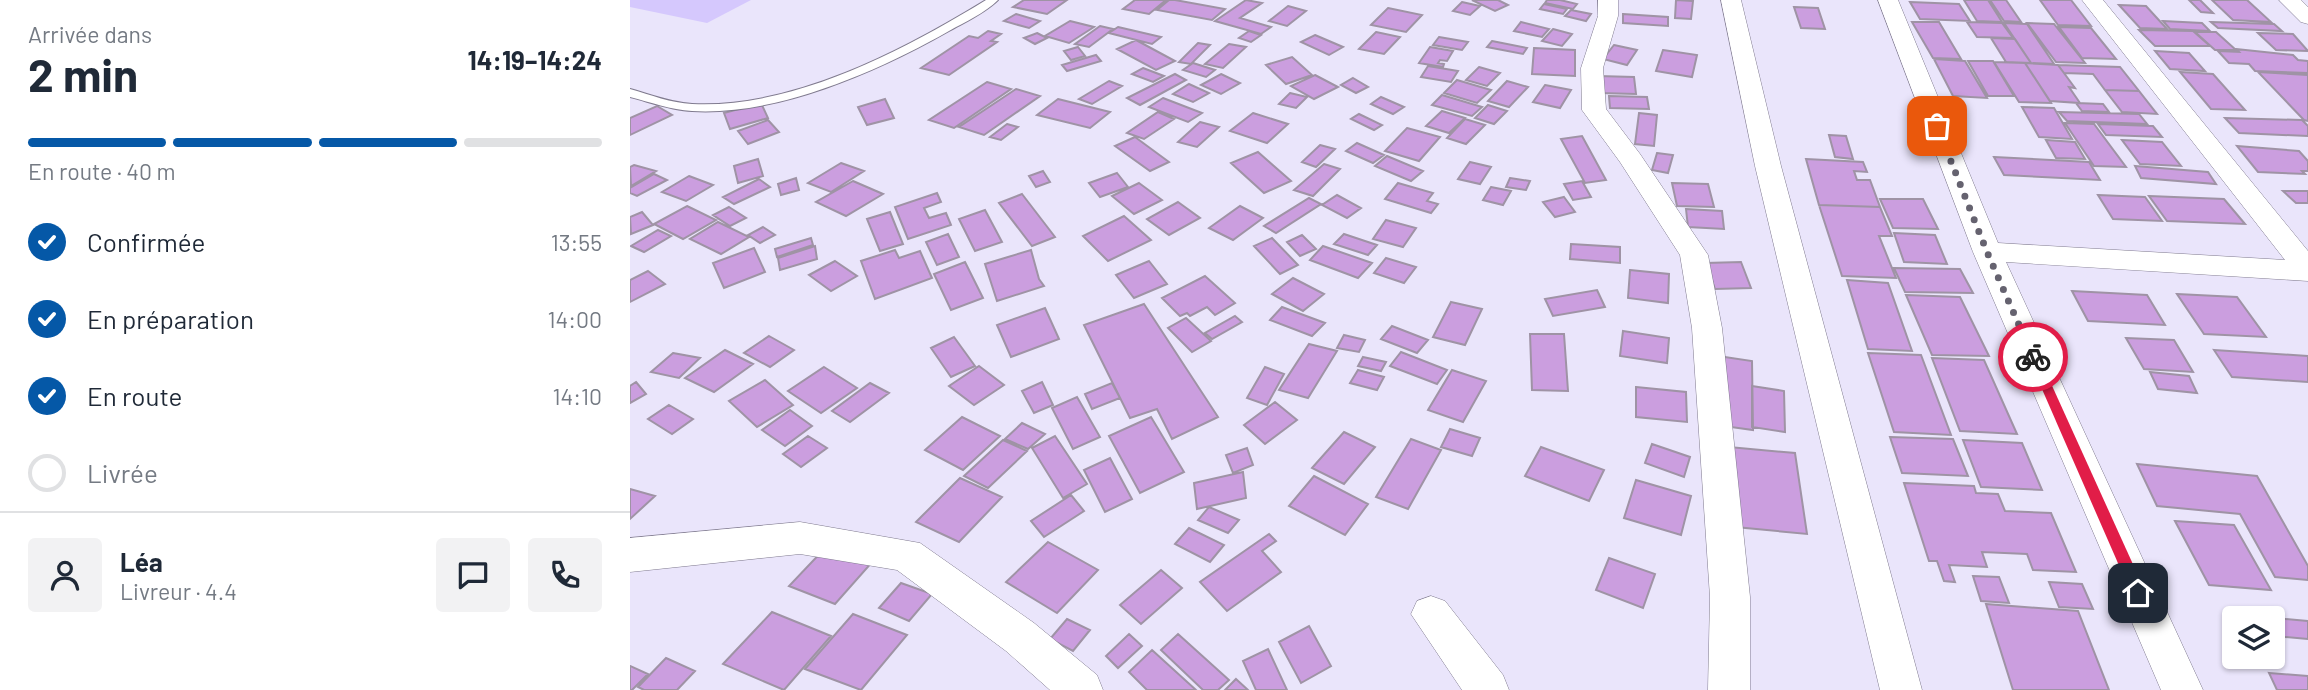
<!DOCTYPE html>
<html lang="fr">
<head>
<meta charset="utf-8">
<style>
  :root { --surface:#fff; --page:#f2f2f3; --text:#1f2937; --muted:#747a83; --line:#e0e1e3; --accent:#0558a7 }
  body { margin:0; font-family:Barlow,sans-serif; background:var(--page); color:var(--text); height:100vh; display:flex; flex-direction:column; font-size:26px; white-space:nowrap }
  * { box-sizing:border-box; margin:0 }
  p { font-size:23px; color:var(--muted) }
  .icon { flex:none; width:38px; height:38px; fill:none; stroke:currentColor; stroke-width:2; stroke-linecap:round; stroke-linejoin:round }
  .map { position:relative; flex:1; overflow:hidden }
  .panel { display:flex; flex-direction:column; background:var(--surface); width:630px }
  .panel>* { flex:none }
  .buttons { position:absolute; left:1592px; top:606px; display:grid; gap:14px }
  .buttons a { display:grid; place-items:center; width:63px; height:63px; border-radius:7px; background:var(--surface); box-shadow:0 2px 5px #0004; font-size:35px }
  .pin { position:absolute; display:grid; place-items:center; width:60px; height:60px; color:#fff; margin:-30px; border-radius:14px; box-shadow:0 4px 10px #0006 }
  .courier { position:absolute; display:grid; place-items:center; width:70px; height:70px; margin:-35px; border:5px solid #e11d48; border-radius:50%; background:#fff; color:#222; box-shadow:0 2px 9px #0007 }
  .headline em { font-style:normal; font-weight:700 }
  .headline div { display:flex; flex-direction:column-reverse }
  .headline { display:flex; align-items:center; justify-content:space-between; height:119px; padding:0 28px }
  h1 { font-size:46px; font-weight:700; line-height:52px }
  .bar { display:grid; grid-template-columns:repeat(4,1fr); gap:10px 7px; align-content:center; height:84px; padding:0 28px }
  .bar i { height:9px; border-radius:5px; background:var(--line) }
  .bar .on { background:var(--accent) }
  .bar p { grid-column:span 4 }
  .line { display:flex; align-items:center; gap:18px; padding:0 28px; border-top:2px solid var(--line) }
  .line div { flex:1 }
  .round { display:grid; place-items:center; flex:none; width:74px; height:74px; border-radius:7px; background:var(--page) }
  ol { padding:0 28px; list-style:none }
  li { display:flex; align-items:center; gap:21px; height:77px }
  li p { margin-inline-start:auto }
  li .icon { padding:7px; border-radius:50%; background:var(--accent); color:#fff; stroke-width:4 }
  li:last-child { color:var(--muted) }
  li i { width:38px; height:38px; border:4px solid var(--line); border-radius:50% }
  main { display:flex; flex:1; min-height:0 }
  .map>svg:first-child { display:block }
</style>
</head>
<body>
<main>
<section class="panel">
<div class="headline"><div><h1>2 min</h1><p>Arrivée dans</p></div><em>14:19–14:24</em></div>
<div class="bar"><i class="on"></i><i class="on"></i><i class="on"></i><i></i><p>En route · 40 m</p></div>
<ol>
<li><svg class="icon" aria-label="check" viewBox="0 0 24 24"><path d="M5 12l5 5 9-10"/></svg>Confirmée<p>13:55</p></li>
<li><svg class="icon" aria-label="check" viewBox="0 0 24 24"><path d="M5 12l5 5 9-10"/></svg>En préparation<p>14:00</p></li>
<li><svg class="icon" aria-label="check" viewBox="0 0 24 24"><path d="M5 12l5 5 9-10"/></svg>En route<p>14:10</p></li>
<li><i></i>Livrée</li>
</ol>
<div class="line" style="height:126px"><a class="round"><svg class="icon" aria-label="person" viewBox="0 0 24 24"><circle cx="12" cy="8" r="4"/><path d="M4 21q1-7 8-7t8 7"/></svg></a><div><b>Léa</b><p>Livreur · 4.4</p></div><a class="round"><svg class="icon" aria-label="chat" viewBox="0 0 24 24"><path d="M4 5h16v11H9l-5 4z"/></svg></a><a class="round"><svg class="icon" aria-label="phone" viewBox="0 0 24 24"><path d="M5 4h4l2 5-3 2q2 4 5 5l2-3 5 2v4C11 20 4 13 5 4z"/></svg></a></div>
</section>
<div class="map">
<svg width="1678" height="690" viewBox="0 0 1678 690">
  <rect width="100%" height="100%" fill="#eae5fb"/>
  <path fill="#d5c8fd" d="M0,0H121L77,23L0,7Z"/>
  <path fill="#cb9edf" stroke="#9f93a5" stroke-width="2" d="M394,0H437L417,14L383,7Z
    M505,0H536L519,14L493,9Z
    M539,0H545L595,9L582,20L527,10Z
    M616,0L632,3L610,18L641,27L631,34L585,21Z
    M842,0H868L878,5L865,11Z
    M917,0H930L947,4L943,9L915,3Z
    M1046,0L1063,1L1061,19L1045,18Z
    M1334,0H1358L1372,22L1347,21Z
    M1360,0H1376L1391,22L1374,21Z
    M1410,0H1441L1461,26L1428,25Z
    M1559,0H1570L1583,13L1571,12Z
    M1582,0H1617L1641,22L1603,20Z
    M832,2L850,6L840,15L823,11Z
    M1280,2L1329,4L1340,21L1290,19Z
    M914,4L937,9L933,14L910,9Z
    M1489,5L1516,6L1537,29L1510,28Z
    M658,6L676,11L657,26L639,21Z
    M1164,7L1188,8L1195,29L1171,28Z
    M758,8L792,15L776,32L741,25Z
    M941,10L961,14L956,21L935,16Z
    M386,14L410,21L399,28L374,21Z
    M993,14L1038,17V26L993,23Z
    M440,21L464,27L439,43L415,36Z
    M1533,21L1572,23L1580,31L1540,29Z
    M891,22L919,29L912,37L884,31Z
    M1282,22H1309L1331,59L1303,58Z
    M1337,22L1372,23L1383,38L1347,37Z
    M1581,22L1644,24L1652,31L1588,28Z
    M1374,23L1397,24L1424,64L1401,63Z
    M1397,23L1424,24L1455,63L1426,62Z
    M470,26L483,29L459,47L445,44Z
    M488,27L531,37L522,44L479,33Z
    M1429,27L1461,28L1486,59L1452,58Z
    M923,29L942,34L932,46L912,41Z
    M1509,30L1563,31L1580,46H1525Z
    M358,31L371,34L361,41L367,42L319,75L291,68L339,36L348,38Z
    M619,31L631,35L621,42L609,38Z
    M746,32L770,37L754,54L729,49Z
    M1565,32H1586L1606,50H1585Z
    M407,33L417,38L405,44L394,38Z
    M1628,33L1663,34L1678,51L1646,50Z
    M685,35L713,47L699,55L671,42Z
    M809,37L838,42L832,50L803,45Z
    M1361,38L1385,39L1401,63L1376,62Z
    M506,40L545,61L526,70L487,49Z
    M862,41L897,48L893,54L857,47Z
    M568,43L580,45L561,64L549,62Z
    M599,44L616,47L593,68L575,64Z
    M984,45L1007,50L997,65L973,59Z
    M448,47L455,56L441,60L434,51Z
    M800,47L823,51L817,61L810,60L808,63L814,64L813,67L789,63Z
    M904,48L945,50V76L902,74Z
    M1606,49L1663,55L1668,60L1678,61V73L1625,71L1619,64L1599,63L1588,51L1609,52Z
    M1033,50L1067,55L1062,77L1026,71Z
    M1525,51L1559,53L1575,71L1540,69Z
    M466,55L471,61L437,71L432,65Z
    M662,57L682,75L656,84L636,65Z
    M1304,59L1335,61L1357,98L1323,96Z
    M1338,61H1363L1384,96H1358Z
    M1364,62L1395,63L1421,103L1389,102Z
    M563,63L585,70L576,77L553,70Z
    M1395,63L1428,65L1445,88L1439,87L1450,103L1420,101Z
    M1428,65L1490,67L1509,91L1475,90L1463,74L1434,73Z
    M798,66L828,71L821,82L791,77Z
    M849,67L870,73L857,86L836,80Z
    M513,68L534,76L523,82L502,74Z
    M1550,72L1583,74L1615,110L1581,109Z
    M1628,72L1678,75V121L1674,120Z
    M545,74L556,80L510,105L497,98Z
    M591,74L610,83L591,94L571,85Z
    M685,75L708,87L684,99L661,86Z
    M968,76L1004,77L1006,94L969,93Z
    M723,78L738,87L726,93L711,85Z
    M827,80L861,90L847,103L814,93Z
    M479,81L492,86L462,104L449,99Z
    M877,81L898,87L879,107L858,101Z
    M357,82L381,89L324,128L299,120Z
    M559,84L579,93L563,102L543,94Z
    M915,85L941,90L930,108L903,102Z
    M386,89L410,96L354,135L329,127Z
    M1475,90L1509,91L1527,114L1492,112Z
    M660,93L677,97L666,108L649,104Z
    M812,95L852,107L842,116L802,105Z
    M979,96L1017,97L1019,109L980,108Z
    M751,97L774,107L763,114L741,104Z
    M533,98L572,113L558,122L519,107Z
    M255,99L264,118L237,125L228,107Z
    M428,99L480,112L460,128L407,115Z
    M131,103L138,118L100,129L94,113Z
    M1446,103L1473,104L1479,112L1452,111Z
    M858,105L877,111L864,124L845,118Z
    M27,106L42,115L0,135V118Z
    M1392,107L1424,108L1442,139L1409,137Z
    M812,111L835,118L819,133L796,126Z
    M528,112L544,119L514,139L497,133Z
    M1429,112L1509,114L1517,124L1437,121Z
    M623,113L658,124L637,143L600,131Z
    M1009,113L1027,115L1024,146L1005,144Z
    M729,114L752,125L744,130L721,119Z
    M1595,118L1672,120L1678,126V136L1609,133Z
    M835,119L855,125L836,144L817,138Z
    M138,120L149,132L118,144L108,131Z
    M570,122L589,127L567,147L548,142Z
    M1435,123L1464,124L1496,167L1464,166Z
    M377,124L388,127L371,140L360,137Z
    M1468,124L1523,126L1532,137L1476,135Z
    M777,128L810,137L789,161L755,151Z
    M1199,135L1216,136L1223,159L1205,157Z
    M952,136L976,180L955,183L931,139Z
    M505,137L539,162L520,171L485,146Z
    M1416,140L1445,142L1455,159L1426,158Z
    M1492,140L1532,142L1551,166L1510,164Z
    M727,143L754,155L743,163L716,151Z
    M690,145L705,149L686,167L672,162Z
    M1607,146L1669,151L1678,161V171H1672L1675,174L1628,172Z
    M628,152L661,181L634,193L601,163Z
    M1027,153L1043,155L1038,173L1022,170Z
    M757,156L793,171L781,181L745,166Z
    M1364,157L1459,162L1470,180L1374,175Z
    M128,159L133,176L108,183L104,166Z
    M1176,159L1233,162L1237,172L1224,171L1227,180H1240L1250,207L1189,205Z
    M840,162L861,167L850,184L828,179Z
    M211,163L234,171L201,192L178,183Z
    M694,164L710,169L683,196L664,190Z
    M4,165L26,171L1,186L0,167Z
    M1505,166L1578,172L1586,184L1511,178Z
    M413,171L420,182L406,187L399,176Z
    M487,173L498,187L470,197L459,183Z
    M24,174L37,180L7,196L0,193V188Z
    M59,176L83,185L56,201L32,192Z
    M166,178L169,190L151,195L148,184Z
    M880,178L900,181L896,190L876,187Z
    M129,179L140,187L104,204L93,197Z
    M223,181L253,194L216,216L186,202Z
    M952,181L961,197L943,200L934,184Z
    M509,183L532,200L504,214L482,196Z
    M768,183L803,193L797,201L808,204L801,213L755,199Z
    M1042,183L1078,184L1084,207L1047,206Z
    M861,187L881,191L873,205L853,200Z
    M1653,191H1678V203H1666Z
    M307,193L311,202L294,208L299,218L316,213L321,225L278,239L265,207Z
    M392,194L425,237L402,246L369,203Z
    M707,195L731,208L717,218L692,205Z
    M1468,195L1515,197L1532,221L1483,219Z
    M1519,196L1594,199L1615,224L1537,221Z
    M934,197L945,212L925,217L913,202Z
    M679,198L691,204L646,233L634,226Z
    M1250,199H1293L1308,229L1263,228Z
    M548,202L570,218L539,235L517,219Z
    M1189,205L1250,207L1262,236H1249L1266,278L1212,276Z
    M57,206L86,220L53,239L24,224Z
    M610,206L633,218L603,240L579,228Z
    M99,207L116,218L100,226L83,215Z
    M1056,209L1092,211L1094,229L1058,227Z
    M355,210L372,242L345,251L329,219Z
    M12,212L23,225L1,234L0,217Z
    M260,212L273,244L250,251L237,219Z
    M494,216L521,240L478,261L453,236Z
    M756,220L786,228L773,247L743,239Z
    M88,222L119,237L91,254L60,239Z
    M133,227L145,235L130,243L118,235Z
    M28,230L41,236L14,252L1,246Z
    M1264,233L1305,235L1317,264L1274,262Z
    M318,234L329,257L307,265L296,242Z
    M714,234L747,245L738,255L704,244Z
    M672,235L686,249L670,256L657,242Z
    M181,238L183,245L147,257L145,249Z
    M642,238L668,265L650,274L624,246Z
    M941,244L990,247V263L940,259Z
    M185,246L187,259L150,270L148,258Z
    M693,246L742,263L728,278L680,260Z
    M124,248L135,272L94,288L83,263Z
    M265,250L269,258L290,251L302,278L245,299L231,261Z
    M401,250L409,279L414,286L367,301L355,264Z
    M756,258L786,267L774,283L744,273Z
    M205,261L227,276L201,291L179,275Z
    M519,261L537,284L504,298L486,275Z
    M335,262L353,298L321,310L304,274Z
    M1111,262L1121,288L1085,289L1076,263Z
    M1264,268L1330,269L1343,293L1275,292Z
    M1000,270L1039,274L1038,303L998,298Z
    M18,271L35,284L0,302V280Z
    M575,276L605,303L585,315L577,307L560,316L557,313L550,316L532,298Z
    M663,278L694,294L673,311L642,294Z
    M1217,280L1258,283L1282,351L1238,349Z
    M967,290L975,307L923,316L915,299Z
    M1442,291L1517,295L1535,325L1458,321Z
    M1547,294L1607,297L1636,337L1574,334Z
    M1276,295L1330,297L1359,356L1302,355Z
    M821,302L852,309L835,345L803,337Z
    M514,304L588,417L542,439L527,409L500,418L454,325Z
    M652,307L695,323L682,336L640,320Z
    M415,308L429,339L381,357L367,325Z
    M605,316L612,322L582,339L575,333Z
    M556,318L581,341L562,352L538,328Z
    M762,326L798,340L787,353L751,339Z
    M993,331L1039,338L1037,363L990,356Z
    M900,334H934L938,391L902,390Z
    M714,335L735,340L729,352L707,348Z
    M139,336L164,350L140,367L114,353Z
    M324,337L345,366L321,377L301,348Z
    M1496,338L1544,340L1563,372L1514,369Z
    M679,344L707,351L678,398L649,390Z
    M95,350L123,364L84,392L55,378Z
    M1584,350L1678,356V382L1602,377Z
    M771,352L817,370L807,384L760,366Z
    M43,353L70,358L49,378L21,372Z
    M1238,353L1291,355L1321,435L1264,432Z
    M1088,356L1122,361L1123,430L1086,425Z
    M733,357L756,362L751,371L728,366Z
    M1302,358L1354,360L1387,434L1330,431Z
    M349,366L374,385L344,405L319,386Z
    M194,367L227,388L191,413L158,391Z
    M635,367L654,374L637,405L617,398Z
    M728,370L754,377L747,390L720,383Z
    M822,370L856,381L833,422L798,410Z
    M1520,372L1559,376L1567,393L1528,389Z
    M135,380L163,405L127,427L99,401Z
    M6,382L16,394L0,403V386Z
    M412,382L423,405L404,413L392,391Z
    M240,383L259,393L220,422L202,411Z
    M482,383L490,398L462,409L455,394Z
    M1122,386L1154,391L1155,432L1122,427Z
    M1006,387L1056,392L1057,422L1006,417Z
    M447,397L470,437L443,449L422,408Z
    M645,402L667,420L635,444L614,425Z
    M39,405L63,419L42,434L18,419Z
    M160,410L182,426L155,446L132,430Z
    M332,417L370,436L333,470L295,450Z
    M521,417L554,472L510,493L479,436Z
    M392,423L415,434L398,449L375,439Z
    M820,429L850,438L842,456L811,447Z
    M714,432L745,447L714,484L682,468Z
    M178,436L197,448L171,467L153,454Z
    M425,436L457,484L433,498L402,448Z
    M1260,437L1323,439L1338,476L1272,473Z
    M781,439L811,450L778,509L746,497Z
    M373,440L397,451L358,488L334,476Z
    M1333,440L1392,443L1412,490L1351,487Z
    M1022,444L1060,457L1054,477L1015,463Z
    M1088,446L1165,453L1177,534L1095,526Z
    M911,447L974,470L959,501L895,476Z
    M617,448L623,465L603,473L596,455Z
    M480,458L502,499L475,512L454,470Z
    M1507,464L1627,476L1678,566V580L1645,577L1610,514L1527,506Z
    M613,472L616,498L567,509L564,483Z
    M684,476L738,504L715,535L659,506Z
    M330,478L372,497L329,542L286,522Z
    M1006,480L1061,496L1051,535L994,518Z
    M1274,483L1344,486L1346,493L1368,494L1375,511L1421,513L1446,572L1403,570L1397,554L1352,552L1357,567L1319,565L1325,582L1314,581L1307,561H1299Z
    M0,489L25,496L0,519Z
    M441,495L454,511L414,537L401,521Z
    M579,507L609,520L598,533L568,520Z
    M1545,521L1604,525L1641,590L1579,585Z
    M559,528L594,545L580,562L545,544Z
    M639,534L646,541L632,551L651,572L597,611L570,582Z
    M418,542L468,570L427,613L376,582Z
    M199,544L244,560L205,604L159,586Z
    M979,558L1025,574L1013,608L966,590Z
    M531,570L552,588L511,624L490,605Z
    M1343,576L1369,577L1379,603L1351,601Z
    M1419,582L1452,584L1463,609L1429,607Z
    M271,583L302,594L279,621L249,608Z
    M1356,604L1448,611L1479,690H1383Z
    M142,612L201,636L154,690L93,664Z
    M223,614L277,635L231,690L175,669Z
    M1643,618L1678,621V639L1643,636Z
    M437,619L460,630L443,651L420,639Z
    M679,626L701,666L671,683L649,642Z
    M499,634L512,646L488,668L476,656Z
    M548,634L599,680L588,690H573L531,650Z
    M638,649L657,690H626L613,661Z
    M522,650L566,690H517L499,672Z
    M36,658L65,671L47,690H14L8,687Z
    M0,666L18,674L2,690H0Z
    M1639,673L1678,676V690H1647Z
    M606,679L618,690H595Z"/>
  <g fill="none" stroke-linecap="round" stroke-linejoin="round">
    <defs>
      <path id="lane" d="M356,0H368C355,13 335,22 319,31C247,72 146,116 62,111C41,110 20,102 0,97V89C21,95 41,103 62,104C162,109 273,51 356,0Z"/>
      <path id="street" d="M968,0H988V16L973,68L976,109L1010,154L1078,255L1092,328L1120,597V690H1078L1080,597L1062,328L1050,255L990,162L952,110L951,68L968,16Z
        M1091,0H1111L1151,166L1292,690H1250L1125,166Z
        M1248,0H1268L1368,243L1655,260L1452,0H1473L1678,251V281L1376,262L1573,690H1531L1343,252Z
        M1649,0H1671L1678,7V24L1671,22Z
        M170,522L290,543L404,623L467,675L473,690H420L376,651L267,570L170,554L0,572V538Z
        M801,596L815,601L873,675L879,690H832L781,614L787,601Z"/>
    </defs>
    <use href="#lane" stroke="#807b8f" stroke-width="2"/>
    <use href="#street" stroke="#807b8f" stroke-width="1"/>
    <use href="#lane" fill="#fff" fill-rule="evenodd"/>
    <use href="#street" fill="#fff" fill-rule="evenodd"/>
  </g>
  <path fill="#e11d48" d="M1403,353L1409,357L1516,593L1514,597H1503L1501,593L1398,357Z"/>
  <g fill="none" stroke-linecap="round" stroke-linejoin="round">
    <path stroke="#65626f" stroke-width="7" stroke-dasharray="0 12.6" d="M1307,126L1357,252L1403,357"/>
  </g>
</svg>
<div class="buttons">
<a><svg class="icon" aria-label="layers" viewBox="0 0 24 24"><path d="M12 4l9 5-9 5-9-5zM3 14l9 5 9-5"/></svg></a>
</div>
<div class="pin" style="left:1307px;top:126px;background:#ea580c"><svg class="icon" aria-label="bag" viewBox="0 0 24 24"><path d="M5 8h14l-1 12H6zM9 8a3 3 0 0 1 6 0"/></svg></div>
<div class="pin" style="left:1508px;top:593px;background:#1f2937"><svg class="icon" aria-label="home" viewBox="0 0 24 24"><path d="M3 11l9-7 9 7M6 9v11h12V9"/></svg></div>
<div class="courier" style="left:1403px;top:357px"><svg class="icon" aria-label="bike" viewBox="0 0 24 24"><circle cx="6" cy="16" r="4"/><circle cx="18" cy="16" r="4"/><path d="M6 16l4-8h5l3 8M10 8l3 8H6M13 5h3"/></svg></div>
</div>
</main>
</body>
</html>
